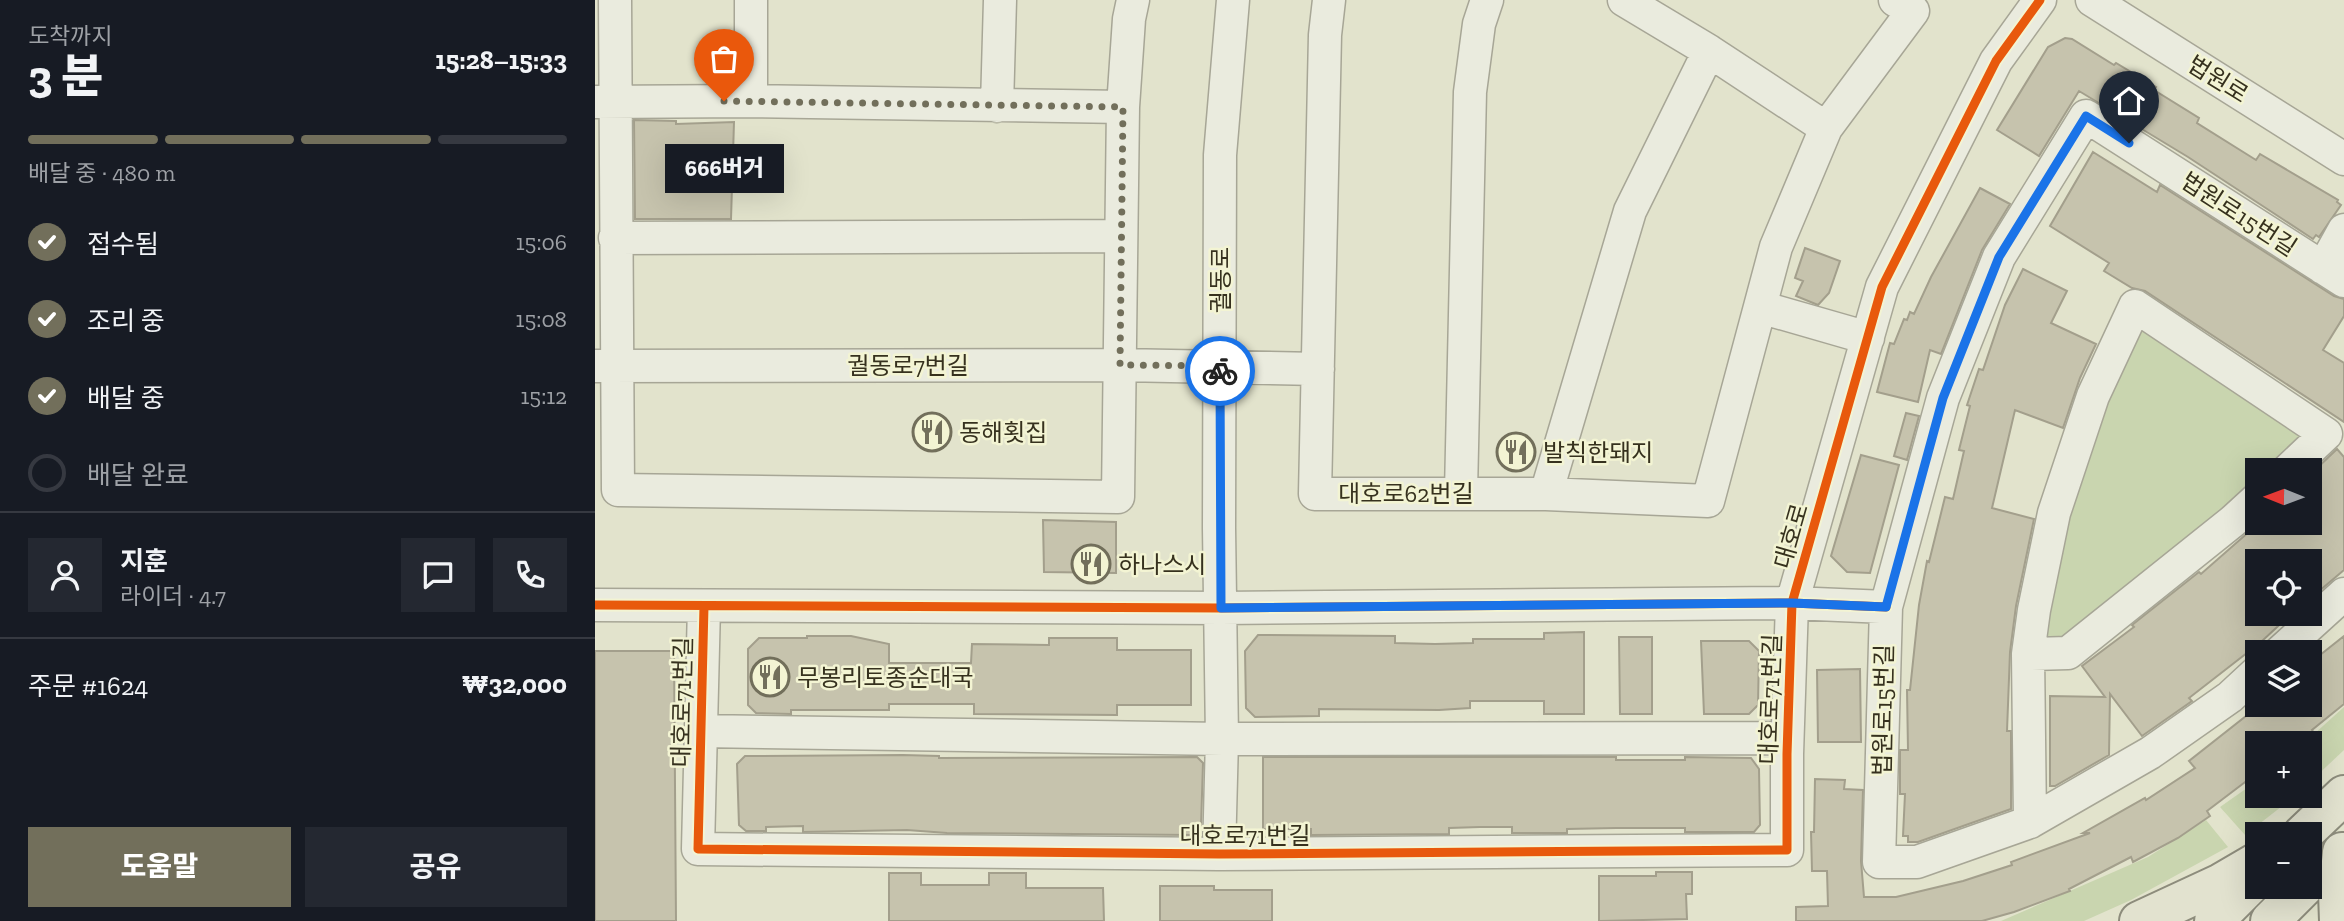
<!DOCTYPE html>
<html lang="ko">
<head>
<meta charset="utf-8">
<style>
  :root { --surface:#171b24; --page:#242831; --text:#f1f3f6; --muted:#9ea1a6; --line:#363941; --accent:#726f5b }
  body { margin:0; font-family:"Zilla Slab","Noto Sans KR",serif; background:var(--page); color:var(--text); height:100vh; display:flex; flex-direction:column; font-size:26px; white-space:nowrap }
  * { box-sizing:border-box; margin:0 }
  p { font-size:23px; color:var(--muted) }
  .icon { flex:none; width:38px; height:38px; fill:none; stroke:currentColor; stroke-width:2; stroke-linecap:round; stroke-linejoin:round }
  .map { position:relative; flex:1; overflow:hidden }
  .details { display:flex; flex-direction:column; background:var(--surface); width:595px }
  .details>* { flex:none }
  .needle { width:46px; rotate:271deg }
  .buttons { position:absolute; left:1650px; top:458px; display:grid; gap:14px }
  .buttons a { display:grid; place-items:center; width:77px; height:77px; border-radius:0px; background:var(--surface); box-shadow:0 7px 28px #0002; font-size:35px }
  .pin { position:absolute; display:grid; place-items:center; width:60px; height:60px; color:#fff; margin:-72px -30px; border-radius:50% 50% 50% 0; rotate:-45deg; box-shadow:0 0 7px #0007 }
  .pin .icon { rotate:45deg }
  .courier { position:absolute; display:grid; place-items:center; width:70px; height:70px; margin:-35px; border:5px solid #1a73e8; border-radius:50%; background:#fff; color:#222; box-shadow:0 2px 9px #0007 }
  .bubble { position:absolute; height:49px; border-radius:0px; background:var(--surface); box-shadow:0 7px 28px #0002; font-size:23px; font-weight:800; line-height:49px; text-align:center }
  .summary em { font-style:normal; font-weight:800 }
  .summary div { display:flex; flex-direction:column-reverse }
  .summary { display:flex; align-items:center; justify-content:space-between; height:119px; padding:0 28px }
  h1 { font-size:46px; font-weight:800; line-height:52px }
  .bar { display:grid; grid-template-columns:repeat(4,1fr); gap:10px 7px; align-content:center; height:84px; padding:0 28px }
  .bar i { height:9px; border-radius:5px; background:var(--line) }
  .bar .selected { background:var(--accent) }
  .bar p { grid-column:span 4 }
  .line { display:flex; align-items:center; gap:18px; padding:0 28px; border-top:2px solid var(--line) }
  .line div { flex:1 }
  .round { display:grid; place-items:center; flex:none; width:74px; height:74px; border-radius:0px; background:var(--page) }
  ol { padding:0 28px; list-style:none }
  li { display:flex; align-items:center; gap:21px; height:77px }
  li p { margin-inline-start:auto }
  li .icon { padding:7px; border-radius:50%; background:var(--accent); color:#fff; stroke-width:4 }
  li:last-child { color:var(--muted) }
  li i { width:38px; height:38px; border:4px solid var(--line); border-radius:50% }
  .cta { display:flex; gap:14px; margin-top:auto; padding:14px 28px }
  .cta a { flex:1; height:80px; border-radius:0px; background:var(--accent); color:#fff; font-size:28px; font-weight:800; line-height:80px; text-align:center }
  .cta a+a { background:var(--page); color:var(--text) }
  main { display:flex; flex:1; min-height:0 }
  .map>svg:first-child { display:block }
</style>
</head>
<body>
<main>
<section class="details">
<div class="summary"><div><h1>3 분</h1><p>도착까지</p></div><em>15:28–15:33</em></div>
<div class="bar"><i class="selected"></i><i class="selected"></i><i class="selected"></i><i></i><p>배달 중 · 480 m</p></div>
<ol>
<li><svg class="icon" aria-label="check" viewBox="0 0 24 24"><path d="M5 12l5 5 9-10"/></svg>접수됨<p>15:06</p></li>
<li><svg class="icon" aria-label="check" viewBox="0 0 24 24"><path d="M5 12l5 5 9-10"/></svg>조리 중<p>15:08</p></li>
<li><svg class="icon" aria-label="check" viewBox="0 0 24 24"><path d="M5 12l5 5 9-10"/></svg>배달 중<p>15:12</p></li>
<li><i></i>배달 완료</li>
</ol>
<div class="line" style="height:126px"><a class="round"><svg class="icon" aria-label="person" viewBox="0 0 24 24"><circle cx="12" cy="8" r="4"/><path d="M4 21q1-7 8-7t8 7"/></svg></a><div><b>지훈</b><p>라이더 · 4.7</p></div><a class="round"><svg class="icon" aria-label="chat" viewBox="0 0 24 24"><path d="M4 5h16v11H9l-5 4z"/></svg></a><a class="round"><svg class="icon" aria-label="phone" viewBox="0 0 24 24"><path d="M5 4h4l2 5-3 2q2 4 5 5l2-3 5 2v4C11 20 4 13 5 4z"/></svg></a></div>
<div class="line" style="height:91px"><div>주문 #1624</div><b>₩32,000</b></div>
<div class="cta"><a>도움말</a><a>공유</a></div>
</section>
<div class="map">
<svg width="1749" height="921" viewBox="0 0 1749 921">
  <rect width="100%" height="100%" fill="#e2e3cc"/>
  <path fill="#c9d5af" d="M1539,322L1709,430L1707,443L1674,471H1662V481L1473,641L1444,639L1467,509Z
    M1749,707V750L1715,782V744H1708Z
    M1662,781V796H1700L1650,835L1625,807Z
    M1611,820L1633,847L1536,900L1489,921H1406L1553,857Z"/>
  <path fill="#c6c3ad" stroke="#a39f8c" stroke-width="2" d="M1470,38L1477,39L1519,65L1521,63L1561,87L1559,90L1604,118L1602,123L1661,160L1665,154L1743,200L1742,202L1746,205L1724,237L1721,235L1718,239L1593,157L1484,91L1444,156L1402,130L1453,47Z
    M39,120L81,121V124L139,122L136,219H40Z
    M1498,152L1562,192L1565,185L1739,296L1749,299V316L1728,350L1749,363V422L1550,291L1537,288L1509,271L1514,263L1455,226Z
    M1385,188L1415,204L1387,250L1346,354L1335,350L1323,402L1282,392L1295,343L1299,344L1309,319L1312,320L1315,312L1319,314L1336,277Z
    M1210,248L1245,261L1234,293L1223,305L1201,296L1208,281L1200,278Z
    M1428,269L1472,291L1456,323L1501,344L1485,378L1468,428L1420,410L1397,508L1439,519L1421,606L1415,652L1412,731H1416V809L1323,842H1313V836H1308L1310,794H1305V750H1313L1312,690H1315L1324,605L1332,561L1334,562L1350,497L1358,499L1369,451L1364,450L1375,406L1372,405L1384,369L1388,370L1410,305Z
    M1311,413L1324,416L1312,460L1299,456Z
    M1742,449L1749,457V570L1723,592L1715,582V562H1662V614H1696L1666,642L1594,698L1597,701L1547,736L1515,694L1514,755L1460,786H1455V696L1510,697L1487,666L1539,627L1537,625L1604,572L1606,574L1664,523H1715V475Z
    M1266,455L1304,465L1275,573L1252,572L1236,556Z
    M448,520L521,522V573L449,572Z
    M989,632V714H949V701H875V708L844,710L724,709V716L660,717L651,708L650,651L663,635L800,636V643L840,644L878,643V639H949V633Z
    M212,636H256L294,644V663H376L377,644L454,645V638H522V650H596V705H522V715L379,714V704H294V710H196V714L161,713L153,705V649L164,638H212Z
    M1749,636V704L1717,730L1719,733L1706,744H1662V773L1612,811L1615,816L1583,838L1538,862L1536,857L1474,889L1475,891L1419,912L1387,921H1201V907L1233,906L1232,871H1217L1216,832H1219L1220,779L1250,780L1249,789L1268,790L1266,861L1269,897H1301L1368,881L1417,865L1416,862L1495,833H1488L1550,798L1551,800L1600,768L1594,761L1665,705H1715V663Z
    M1024,637H1057V714H1025Z
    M1106,641H1154L1164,651L1163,705L1154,714H1109Z
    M0,651H79L81,921H0Z
    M1265,669L1266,742H1223L1222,670Z
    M308,755L344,756V758L602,757L608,763L606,826L598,835L352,833L312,830L208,832V826L171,827V831H151L144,825L142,764L150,756Z
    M668,757H1021V760H1090V757L1156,758L1164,769L1165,825L1159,832H1090V828H1021L972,829V833H917V827H885L854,828V834L716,835V829H668Z
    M1061,872H1097V894H1091L1092,919L1004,921V876H1061Z
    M294,873H326V885H394V873H431V888H508L509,921H294Z
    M565,886H619V890H677V921H565Z"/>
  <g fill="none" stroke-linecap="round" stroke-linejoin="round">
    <defs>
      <path id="minor" d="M20,0L23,490L523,497L528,107L534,19L538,0
        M734,0L730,35L720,494H951L1113,501L1181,247L1231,128L1318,11L1300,0
        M1029,0L1114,51L1231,128
        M1497,0L1749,159
        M156,101V0
        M0,102L156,101L528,107
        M402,106L405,0
        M20,238L526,236
        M1728,268L1749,230
        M1165,307L1273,338
        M1,366L525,365L723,369
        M866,492L875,92L884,24L892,0
        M951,494L1035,211L1114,51
        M0,605L626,608L1197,603L1287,287L1401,61L1445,0
        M109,606L103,849L624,854L1192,850V754L1197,603L1291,607
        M1684,653L1749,594
        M1433,654L1473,653L1638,521L1662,499
        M1662,672L1635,697L1555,753L1435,822L1322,862H1284L1291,607L1348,398L1404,257L1491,116L1749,281
        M106,731L627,739L1192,738
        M1435,822L1433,654L1439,610L1459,513L1498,396L1540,306L1731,434L1692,471
        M624,854L627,739L624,528L625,155L638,0"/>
      <path id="major" d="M1707,835L1749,795
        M1544,921L1626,883L1662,862
        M1619,921L1662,878
        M1675,921L1709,887
        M1744,921L1743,892L1747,852"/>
    </defs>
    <use href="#minor" stroke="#a7a696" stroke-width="35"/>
    <use href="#major" stroke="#8d8c7c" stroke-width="42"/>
    <use href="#minor" stroke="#eaebde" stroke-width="32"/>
    <use href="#major" stroke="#e2e2cf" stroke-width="38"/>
    <defs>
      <path id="cycleway" d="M0,605L626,608L1197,603L1287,287L1401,61L1445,0
        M109,606L103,849L624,854L1192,850V754L1197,603L1291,607"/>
    </defs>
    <use href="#cycleway" stroke="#f3f4d3" stroke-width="13"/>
    <use href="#cycleway" stroke="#e8590c" stroke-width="9"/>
  </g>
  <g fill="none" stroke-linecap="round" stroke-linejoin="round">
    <path stroke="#726f5b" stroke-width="7" stroke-dasharray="0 12.6" d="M129,101L528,107L525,365L625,366V371"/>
    <path stroke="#1a73e8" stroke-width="9" d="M625,371L626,608L1197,603L1291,607L1348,398L1404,257L1491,116L1534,143"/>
  </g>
  <defs>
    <symbol id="restaurant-ring" viewBox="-11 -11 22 22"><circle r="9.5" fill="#f3f4d3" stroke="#726f5b" stroke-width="1.5"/><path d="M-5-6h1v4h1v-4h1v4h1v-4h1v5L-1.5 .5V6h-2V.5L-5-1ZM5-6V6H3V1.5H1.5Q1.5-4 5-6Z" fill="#726f5b"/></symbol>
  </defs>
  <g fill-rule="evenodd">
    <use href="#restaurant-ring" x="315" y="410" width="44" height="44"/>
    <use href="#restaurant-ring" x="899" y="430" width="44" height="44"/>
    <use href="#restaurant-ring" x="474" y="542" width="44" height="44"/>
    <use href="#restaurant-ring" x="153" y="655" width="44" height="44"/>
  </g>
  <g text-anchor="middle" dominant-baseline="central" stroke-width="5" stroke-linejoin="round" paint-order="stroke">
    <g font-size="24" fill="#36311e" stroke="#f3f4d3">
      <text transform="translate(1623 79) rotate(32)">법원로</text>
      <text transform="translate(1644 214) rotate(33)">법원로15번길</text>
      <text transform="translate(625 280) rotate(-90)">궐동로</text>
      <text x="313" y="365">궐동로7번길</text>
      <text x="811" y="493">대호로62번길</text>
      <text transform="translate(1196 536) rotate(-74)">대호로</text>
      <text transform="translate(1175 699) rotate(-88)">대호로71번길</text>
      <text transform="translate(87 702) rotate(-89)">대호로71번길</text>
      <text transform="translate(1288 710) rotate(-89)">법원로15번길</text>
      <text x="650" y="835">대호로71번길</text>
    </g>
    <g font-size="24" fill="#36311e" stroke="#f3f4d3" text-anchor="start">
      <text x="364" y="432">동해횟집</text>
      <text x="948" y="452">발칙한돼지</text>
      <text x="523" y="564">하나스시</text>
      <text x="202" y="677">무봉리토종순대국</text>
    </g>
  </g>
</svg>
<div class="buttons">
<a><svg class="needle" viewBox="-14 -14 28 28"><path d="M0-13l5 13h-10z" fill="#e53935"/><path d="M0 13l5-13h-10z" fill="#9ea1a6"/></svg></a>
<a><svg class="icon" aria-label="locate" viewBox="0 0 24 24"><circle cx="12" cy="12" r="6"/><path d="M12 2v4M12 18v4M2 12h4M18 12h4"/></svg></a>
<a><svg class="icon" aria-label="layers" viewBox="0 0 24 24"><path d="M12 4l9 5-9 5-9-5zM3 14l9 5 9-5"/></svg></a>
<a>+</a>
<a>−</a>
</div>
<div class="pin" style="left:129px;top:101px;background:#ea580c"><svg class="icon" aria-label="bag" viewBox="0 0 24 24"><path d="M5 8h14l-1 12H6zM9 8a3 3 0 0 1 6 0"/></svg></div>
<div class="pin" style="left:1534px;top:143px;background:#1f2937"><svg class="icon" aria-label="home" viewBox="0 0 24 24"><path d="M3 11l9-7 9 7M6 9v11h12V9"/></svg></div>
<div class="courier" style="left:625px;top:371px"><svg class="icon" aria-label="bike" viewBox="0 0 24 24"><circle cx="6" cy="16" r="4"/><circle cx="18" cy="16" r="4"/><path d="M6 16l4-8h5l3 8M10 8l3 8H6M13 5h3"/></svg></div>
<div class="bubble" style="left:70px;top:144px;width:119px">666버거</div>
</div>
</main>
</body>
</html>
